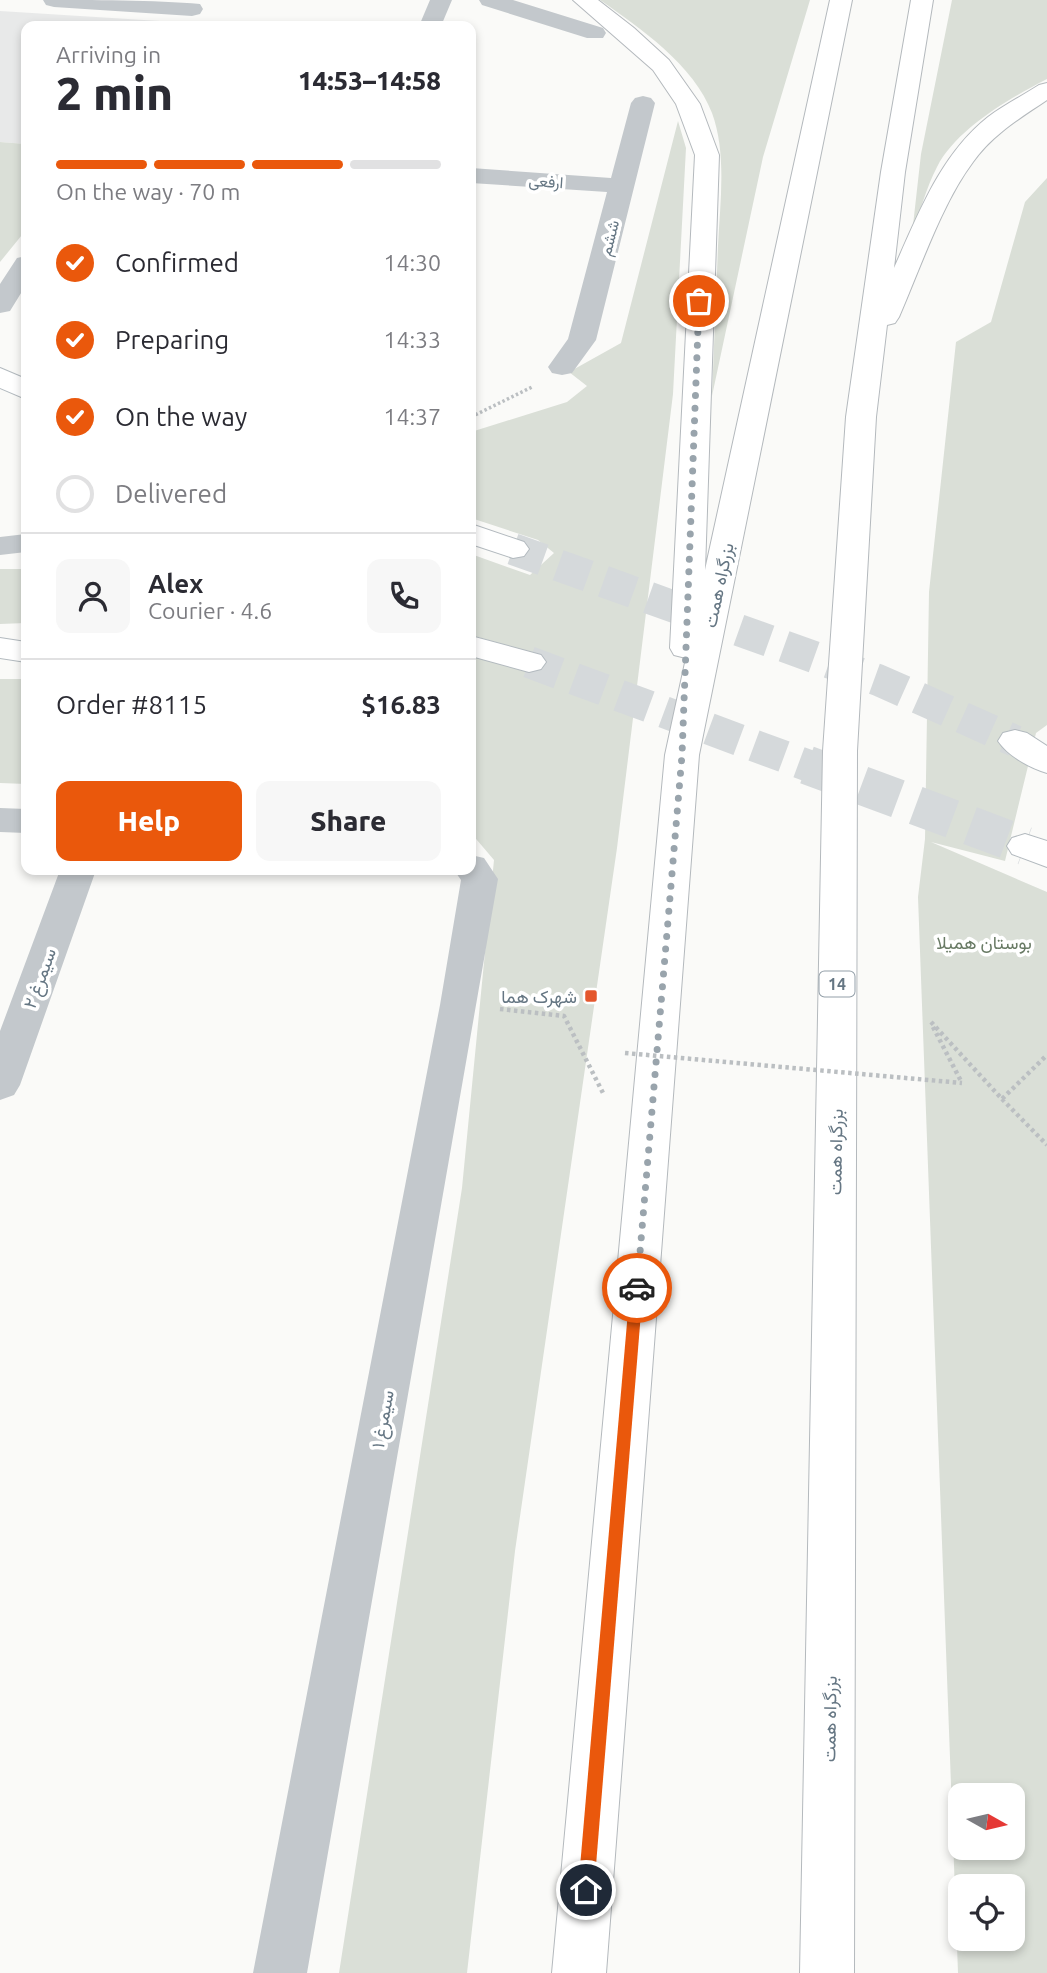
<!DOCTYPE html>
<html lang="en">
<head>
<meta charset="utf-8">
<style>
  :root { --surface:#fff; --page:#f7f7f7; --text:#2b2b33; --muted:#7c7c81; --line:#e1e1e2; --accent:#ea580c }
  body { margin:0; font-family:Ubuntu,Vazirmatn,sans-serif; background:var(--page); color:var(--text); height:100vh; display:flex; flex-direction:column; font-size:26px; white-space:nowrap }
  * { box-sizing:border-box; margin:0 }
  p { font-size:23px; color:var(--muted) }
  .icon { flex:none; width:38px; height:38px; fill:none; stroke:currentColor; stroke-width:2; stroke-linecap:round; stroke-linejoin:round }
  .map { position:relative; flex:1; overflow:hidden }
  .sheet { position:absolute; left:21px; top:21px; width:455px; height:854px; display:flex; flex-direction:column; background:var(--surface); border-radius:14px; box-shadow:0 4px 10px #0003 }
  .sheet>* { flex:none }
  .needle { width:46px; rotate:98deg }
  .tools { position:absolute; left:948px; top:1783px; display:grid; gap:14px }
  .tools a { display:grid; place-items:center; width:77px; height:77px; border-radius:14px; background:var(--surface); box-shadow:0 4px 10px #0003; font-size:35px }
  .pin { position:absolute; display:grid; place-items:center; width:60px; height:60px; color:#fff; margin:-30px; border:4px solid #fff; border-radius:50%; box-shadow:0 2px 7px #0007 }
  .courier { position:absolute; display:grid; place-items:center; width:70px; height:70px; margin:-35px; border:5px solid #ea580c; border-radius:50%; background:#fff; color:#222; box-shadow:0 2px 9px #0007 }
  .headline em { font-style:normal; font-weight:800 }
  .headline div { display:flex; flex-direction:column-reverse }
  .headline { display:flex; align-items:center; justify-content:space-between; height:119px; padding:0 35px }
  h1 { font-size:46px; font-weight:800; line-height:52px }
  .bar { display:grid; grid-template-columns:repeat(4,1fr); gap:10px 7px; align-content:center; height:84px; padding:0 35px }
  .bar i { height:9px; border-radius:5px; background:var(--line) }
  .bar .active { background:var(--accent) }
  .bar p { grid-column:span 4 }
  .line { display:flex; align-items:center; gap:18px; padding:0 35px; border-top:2px solid var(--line) }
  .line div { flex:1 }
  .round { display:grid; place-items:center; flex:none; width:74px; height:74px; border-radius:14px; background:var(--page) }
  ol { padding:0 35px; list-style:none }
  li { display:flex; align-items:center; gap:21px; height:77px }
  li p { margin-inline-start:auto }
  li .icon { padding:7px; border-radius:50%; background:var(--accent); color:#fff; stroke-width:4 }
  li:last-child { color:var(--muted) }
  li i { width:38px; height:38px; border:4px solid var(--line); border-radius:50% }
  .primary-button { display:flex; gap:14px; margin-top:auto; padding:14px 35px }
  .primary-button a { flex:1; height:80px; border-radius:14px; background:var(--accent); color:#fff; font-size:28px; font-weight:800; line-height:80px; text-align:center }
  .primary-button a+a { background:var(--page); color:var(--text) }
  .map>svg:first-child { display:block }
</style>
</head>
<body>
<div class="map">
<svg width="1047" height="1973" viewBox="0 0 1047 1973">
  <rect width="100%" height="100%" fill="#fafaf8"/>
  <path fill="#e8e9e9" d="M0,11L176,22L173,26H26V144L0,142Z"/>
  <path fill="#dadfd7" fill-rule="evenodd" d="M600,0H810L763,157L712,396C714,346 716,296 718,246C720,203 727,154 712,113C694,65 640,28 600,0Z
    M952,0H1047V79C1010,98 956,129 937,167C926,188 920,212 912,234L921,154Z
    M678,121L686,148L673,394L617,848L515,1551L467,1973H339L462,1188L494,860L471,833V656L524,671L558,660L471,635V554L530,575L554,553L538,540L471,518V432L567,402L587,386L569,372L621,343Z
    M0,142L26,144V230L0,262Z
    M1047,178V725L1036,733L1005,861L931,842L1047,892V1973H958L918,897L925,839L929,592L956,342L991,322L1025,202ZM961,1796H1013V1848H961ZM961,1886H1013V1939H961Z
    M0,569H26V623L0,624Z
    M0,679H26V784L0,783Z"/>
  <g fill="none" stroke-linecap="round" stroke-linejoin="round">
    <path stroke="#d5d9db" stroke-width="32" stroke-dasharray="32 16" stroke-linecap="butt" d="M513,549L878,680L1015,741
      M529,662L812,767"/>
    <path stroke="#d5d9db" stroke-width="39" stroke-dasharray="39 19" stroke-linecap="butt" d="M807,765L1025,846"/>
    <defs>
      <path id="secondary" d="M0,368L26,379V399L0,388Z
        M471,524L524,542L529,549L524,556L513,558L471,544Z
        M471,636L541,655L546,662L541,669L529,672L471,656Z
        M0,638L26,642V662L0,658Z
        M1015,730L1027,733L1047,746V773C1030,768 1008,756 998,741L1003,733Z
        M1025,834L1047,841V867L1012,854L1007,846L1012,838Z"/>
      <path id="highway" d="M573,0H598L634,28L669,60L700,104L719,155L705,570L830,0H852L699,755L606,1973H552L665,755L686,658L674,655L670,648L695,155L676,104L653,70Z
        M911,0H933L905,172L894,268C918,215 940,155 988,117C1004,105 1022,96 1039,85L1047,83V100C1020,118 992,135 973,162C942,203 920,269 899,317L895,323L887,325L876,417L857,751L854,1973H800L823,751L846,417L881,172Z"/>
    </defs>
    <use href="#secondary" stroke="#b3babf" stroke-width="2"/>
    <use href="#highway" stroke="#b4b9bd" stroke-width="2"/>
    <path stroke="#bbbfc2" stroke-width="3.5" stroke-dasharray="2.5 2.5" stroke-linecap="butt" d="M471,417L532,387"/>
    <path stroke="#bbbfc2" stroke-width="4.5" stroke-dasharray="3.5 3.5" stroke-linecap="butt" d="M500,1009L564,1016L604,1095
      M931,1022L1002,1099L1047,1055
      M933,1027L962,1083
      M1002,1099L1047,1145"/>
    <path fill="#c3c8cc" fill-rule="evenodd" d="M43,0C90,0 156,0 200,4L203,9L200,14L192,16L54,7L46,5Z
      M430,0H452L441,26H419Z
      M479,0H513L603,28L606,33L603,38H587L482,5Z
      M643,96L651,98L655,103L596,340L572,373L562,375L552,373L548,367L568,339L607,192L471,183V168L611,178L631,103L635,98Z
      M26,256V285L10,311L0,313V284L17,258Z
      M26,534V552L0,555V537Z
      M0,808L26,809V833L0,832Z
      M471,855L484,858L498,879L307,1973H253L440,1005L461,880L454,870H471Z
      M60,870H96L20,1085L14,1095L0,1100V1031Z"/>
    <use href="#secondary" fill="#fff" fill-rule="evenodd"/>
    <use href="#highway" fill="#fff" fill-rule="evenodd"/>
    <path stroke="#bbbfc2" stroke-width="4.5" stroke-dasharray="3.5 3.5" stroke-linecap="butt" d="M625,1053L962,1083"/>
  </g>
  <path fill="#ea580c" d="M637,1283L643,1288L594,1890L592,1895L586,1898L581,1895L578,1890L630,1288Z"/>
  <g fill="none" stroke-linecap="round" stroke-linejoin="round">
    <path stroke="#99a4ac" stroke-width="7" stroke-dasharray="0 12.6" d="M637,1288L682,755L699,301"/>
  </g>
  <rect fill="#e4572e" stroke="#fff" stroke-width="2.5" x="584" y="989" width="14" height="14" rx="3.5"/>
  <g text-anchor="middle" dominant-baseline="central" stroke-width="7" stroke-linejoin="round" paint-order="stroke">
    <g font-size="16" fill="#657683" stroke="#fff">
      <text transform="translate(546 181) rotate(4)">ارفعی</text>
      <text transform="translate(609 238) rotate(-76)">ششم</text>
    </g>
    <rect fill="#fff" stroke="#939fa8" stroke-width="2" x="819.5" y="971.5" width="35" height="25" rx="5"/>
    <g font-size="16" font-weight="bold" fill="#657683">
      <text x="837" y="984">14</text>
    </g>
    <g font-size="18" fill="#657683" stroke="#fff">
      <text transform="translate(718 585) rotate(-78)">بزرگراه همت</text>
      <text transform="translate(39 978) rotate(-70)">سیمرغ ۲</text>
      <text transform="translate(835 1152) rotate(-89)">بزرگراه همت</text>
      <text transform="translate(382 1419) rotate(-80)">سیمرغ ۱</text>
      <text transform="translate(829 1719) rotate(-89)">بزرگراه همت</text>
    </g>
    <g font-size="18" fill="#687a64" stroke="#fff">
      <text x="984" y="942">بوستان همیلا</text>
    </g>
    <g font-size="18" fill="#657683" stroke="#fff" text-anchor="end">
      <text x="577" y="996">شهرک هما</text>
    </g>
  </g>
</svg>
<div class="tools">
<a><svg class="needle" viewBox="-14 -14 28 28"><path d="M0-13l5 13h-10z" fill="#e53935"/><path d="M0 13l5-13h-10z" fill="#7c7c81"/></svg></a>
<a><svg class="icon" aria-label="locate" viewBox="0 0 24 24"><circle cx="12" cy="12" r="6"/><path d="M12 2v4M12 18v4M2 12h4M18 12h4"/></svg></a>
</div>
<div class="pin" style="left:699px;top:301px;background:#ea580c"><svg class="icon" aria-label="bag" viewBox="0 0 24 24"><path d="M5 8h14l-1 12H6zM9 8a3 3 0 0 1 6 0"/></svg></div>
<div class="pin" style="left:586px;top:1890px;background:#1f2937"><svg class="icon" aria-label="home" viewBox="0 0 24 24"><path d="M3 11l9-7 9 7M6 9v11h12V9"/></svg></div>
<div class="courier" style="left:637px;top:1288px"><svg class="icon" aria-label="car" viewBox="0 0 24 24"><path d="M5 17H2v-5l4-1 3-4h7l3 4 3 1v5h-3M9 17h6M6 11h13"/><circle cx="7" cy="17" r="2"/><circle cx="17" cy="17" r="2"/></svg></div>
<section class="sheet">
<div class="headline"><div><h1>2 min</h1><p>Arriving in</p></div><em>14:53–14:58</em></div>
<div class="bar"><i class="active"></i><i class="active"></i><i class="active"></i><i></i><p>On the way · 70 m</p></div>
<ol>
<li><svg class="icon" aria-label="check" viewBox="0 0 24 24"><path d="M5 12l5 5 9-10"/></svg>Confirmed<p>14:30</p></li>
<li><svg class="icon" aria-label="check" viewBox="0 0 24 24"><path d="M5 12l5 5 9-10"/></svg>Preparing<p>14:33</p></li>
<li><svg class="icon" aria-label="check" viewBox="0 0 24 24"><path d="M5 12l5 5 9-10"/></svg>On the way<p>14:37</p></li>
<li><i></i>Delivered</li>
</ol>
<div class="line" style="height:126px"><a class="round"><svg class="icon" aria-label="person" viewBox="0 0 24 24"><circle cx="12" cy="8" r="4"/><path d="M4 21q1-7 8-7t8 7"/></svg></a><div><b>Alex</b><p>Courier · 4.6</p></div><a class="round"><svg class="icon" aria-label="phone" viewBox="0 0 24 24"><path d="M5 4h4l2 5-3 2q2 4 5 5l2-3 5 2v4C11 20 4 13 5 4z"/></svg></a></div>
<div class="line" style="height:91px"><div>Order #8115</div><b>$16.83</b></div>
<div class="primary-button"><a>Help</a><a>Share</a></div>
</section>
</div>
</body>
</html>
